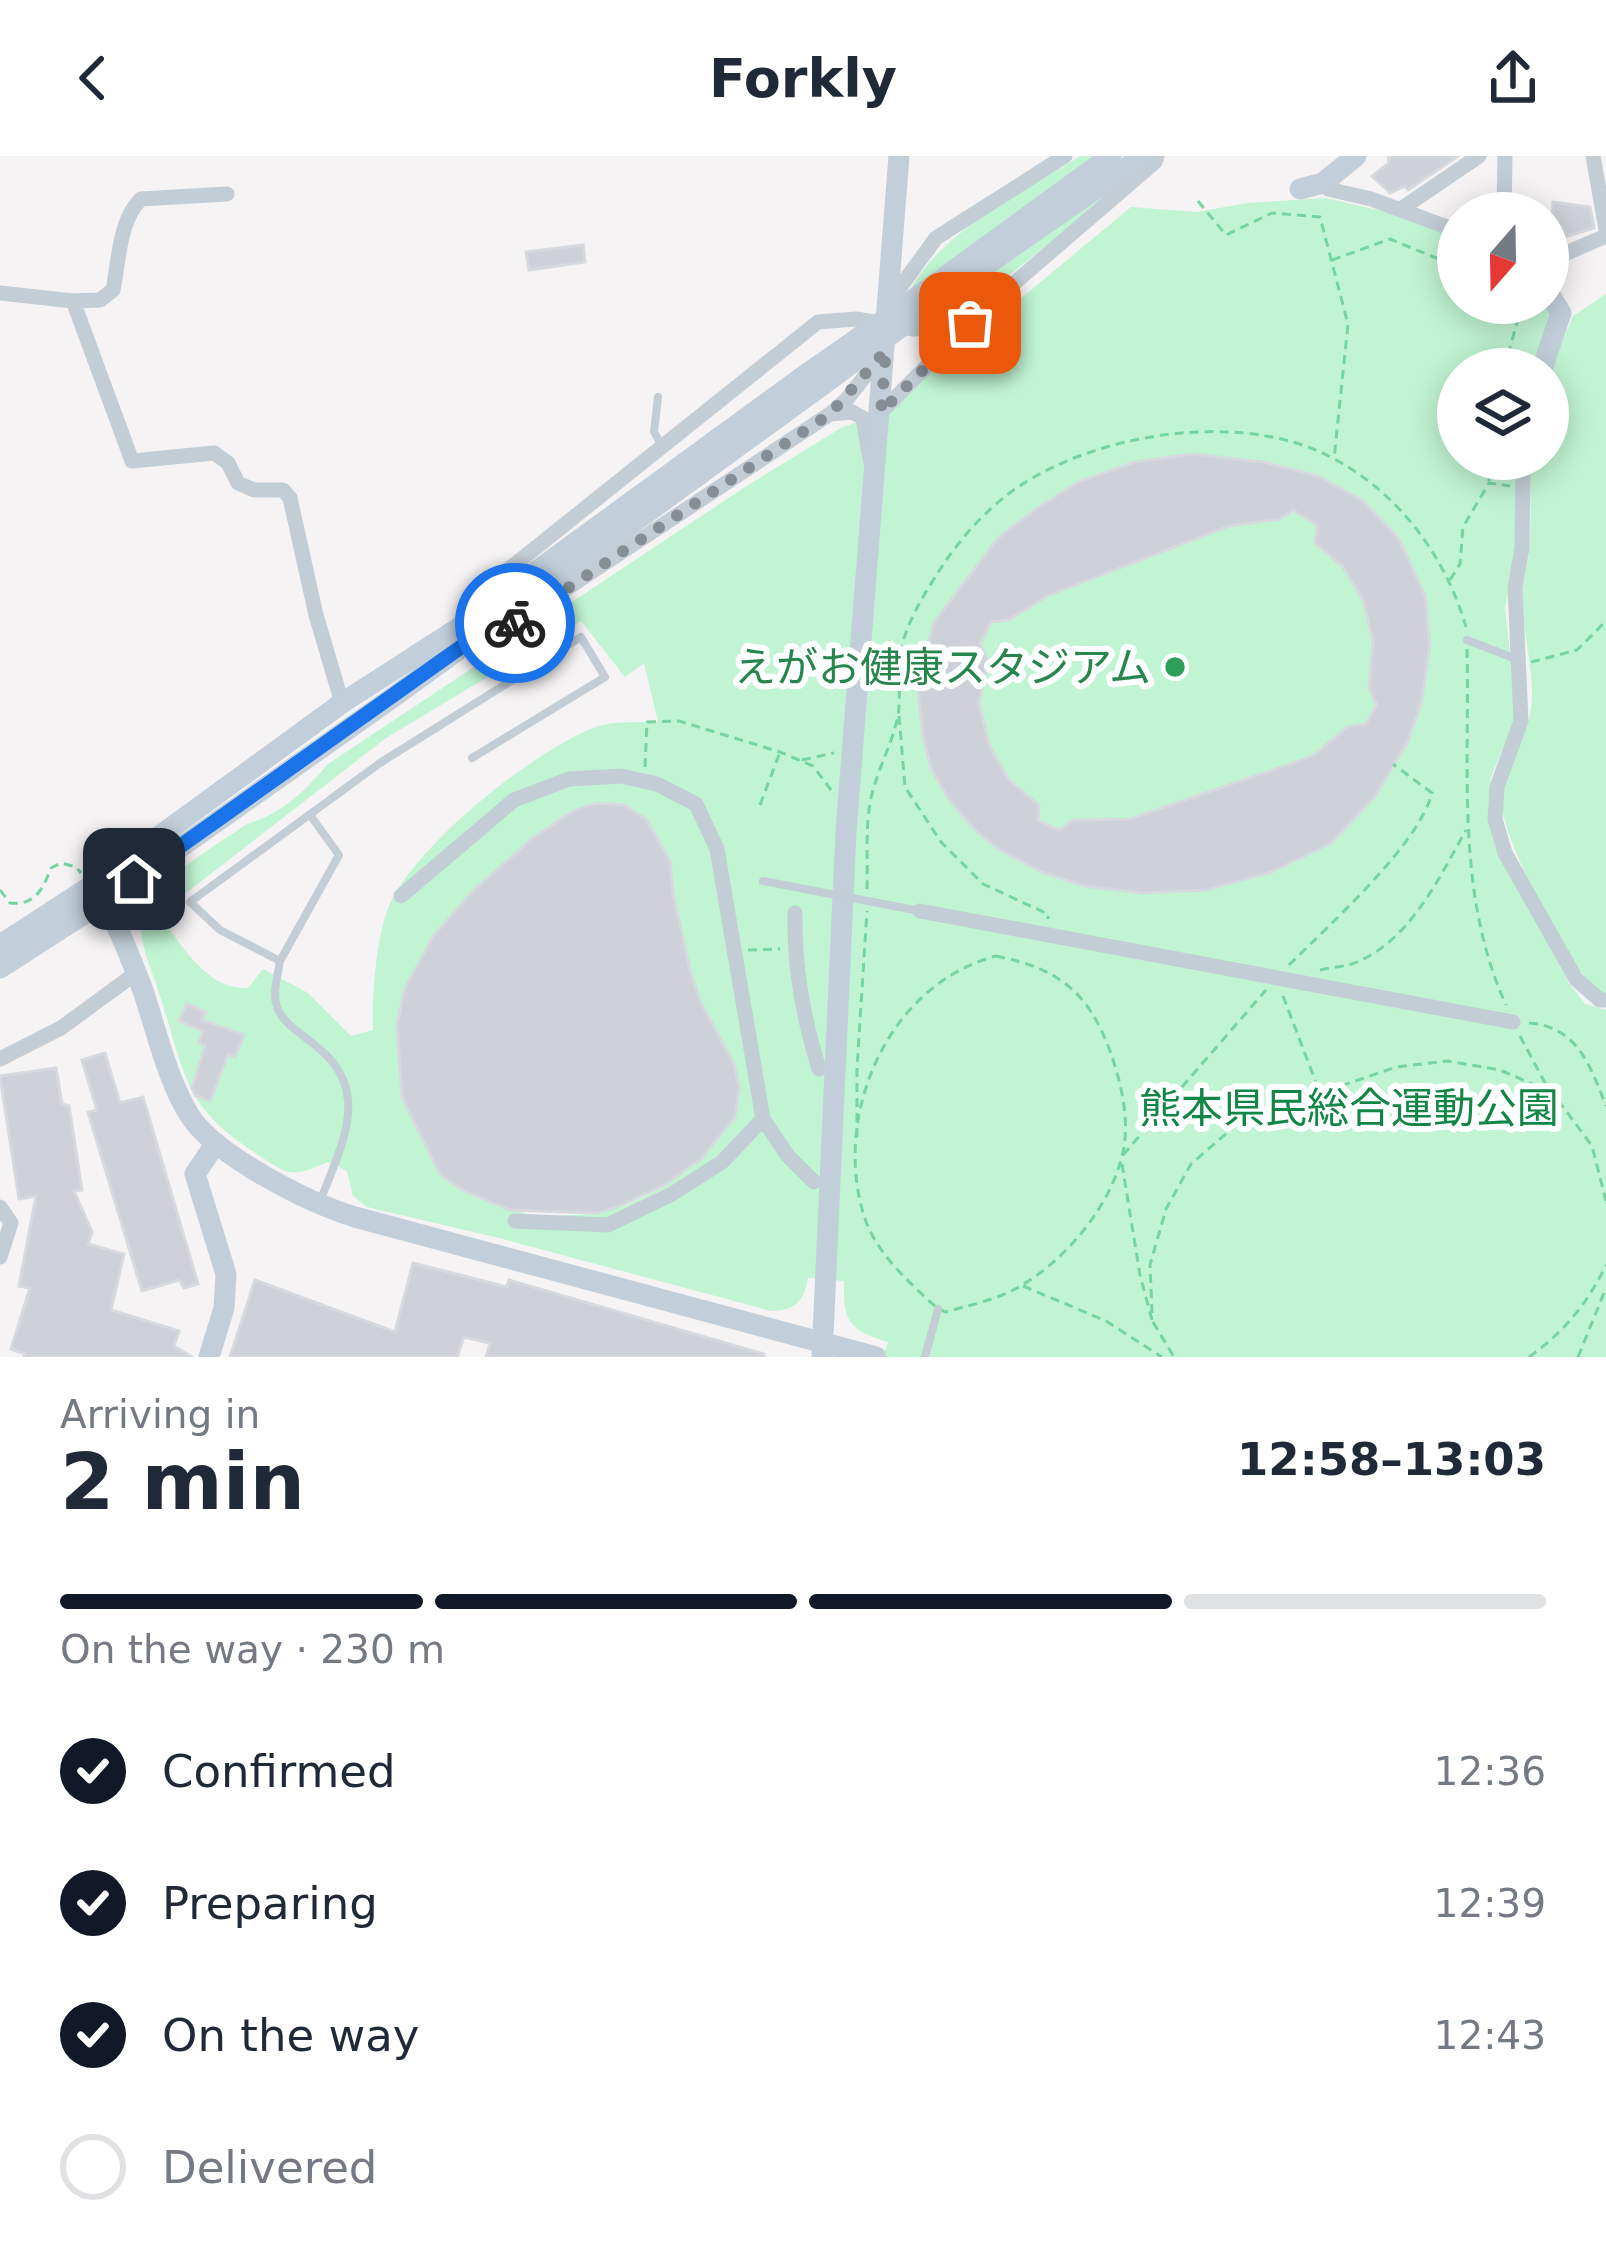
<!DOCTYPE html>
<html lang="en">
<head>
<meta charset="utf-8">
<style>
  :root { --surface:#fff; --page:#f2f2f3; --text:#1f2937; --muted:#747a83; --line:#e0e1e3; --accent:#111827 }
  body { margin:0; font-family:"DejaVu Sans","Noto Sans JP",sans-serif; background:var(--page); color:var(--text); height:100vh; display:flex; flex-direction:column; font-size:45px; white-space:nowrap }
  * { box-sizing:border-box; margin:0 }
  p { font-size:39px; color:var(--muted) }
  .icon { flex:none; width:66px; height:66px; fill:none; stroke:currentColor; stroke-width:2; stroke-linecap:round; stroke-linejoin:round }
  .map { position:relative; height:1201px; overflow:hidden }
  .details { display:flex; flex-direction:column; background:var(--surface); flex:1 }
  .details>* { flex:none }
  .needle { width:78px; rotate:200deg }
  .controls { position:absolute; left:1437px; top:36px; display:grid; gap:24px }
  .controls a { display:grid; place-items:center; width:132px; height:132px; border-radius:50%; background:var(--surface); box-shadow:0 6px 30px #0003; font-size:60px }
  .pin { position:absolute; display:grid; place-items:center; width:102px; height:102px; color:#fff; margin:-51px; border-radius:24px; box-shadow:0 6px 18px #0006 }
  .courier { position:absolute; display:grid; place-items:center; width:120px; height:120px; margin:-60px; border:9px solid #1a73e8; border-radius:50%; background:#fff; color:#222; box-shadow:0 3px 15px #0007 }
  .headline em { font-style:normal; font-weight:700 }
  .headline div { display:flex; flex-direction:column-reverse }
  .headline { display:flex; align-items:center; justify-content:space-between; height:204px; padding:0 60px }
  h1 { font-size:78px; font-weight:700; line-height:90px }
  .bar { display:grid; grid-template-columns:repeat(4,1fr); gap:18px 12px; align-content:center; height:144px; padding:0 60px }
  .bar i { height:15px; border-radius:9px; background:var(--line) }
  .bar .current { background:var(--accent) }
  .bar p { grid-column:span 4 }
  ol { padding:0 60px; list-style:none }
  li { display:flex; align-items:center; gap:36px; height:132px }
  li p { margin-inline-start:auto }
  li .icon { padding:12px; border-radius:50%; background:var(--accent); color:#fff; stroke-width:4 }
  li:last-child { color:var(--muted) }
  li i { width:66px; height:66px; border:6px solid var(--line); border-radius:50% }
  header { display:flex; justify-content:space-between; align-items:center; height:156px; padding:0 60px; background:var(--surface); font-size:54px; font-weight:700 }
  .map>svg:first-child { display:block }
</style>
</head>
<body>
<header><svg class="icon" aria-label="back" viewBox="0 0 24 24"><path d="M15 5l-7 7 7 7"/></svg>Forkly<svg class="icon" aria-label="share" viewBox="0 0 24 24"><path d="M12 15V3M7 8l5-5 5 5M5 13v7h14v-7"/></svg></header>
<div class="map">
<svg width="1606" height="1201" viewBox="0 0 1606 1201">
  <rect width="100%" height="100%" fill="#f5f3f3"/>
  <path fill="#c0f4d2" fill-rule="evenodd" d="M1080,0H1098L910,134C946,71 1021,38 1080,0Z
    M1140,10L1063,77L958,159L921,169Z
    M1326,42L1399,59L1458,82V147H1544L1550,155L1535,213H1458V303H1516L1518,392L1505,452L1517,558L1491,621L1489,662L1499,698L1569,827L1585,848L1606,854V1201H883L888,1186C849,1175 843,1165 844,1125L808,1122C804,1144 796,1155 771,1155L499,1082L367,1051L353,1040L347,1015L328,1006C287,1023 290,1019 254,996C184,951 185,917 161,843C152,812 132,777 145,746C152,729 228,681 247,668C283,657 304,636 328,608L748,329L841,272L884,256L1131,51L1197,56L1248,47ZM581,465L625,521L644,507L658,566C638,567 612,564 593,572C530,598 422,684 391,746C377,772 371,844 373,874L351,880L308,837L263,813L248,832C207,835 180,787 159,758L386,582ZM646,663L670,705L673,738L690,814L700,845L734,908L739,931L734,961L720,980L701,1003L664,1030L624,1050L593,1058L536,1061L480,1043L440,1018L402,941L397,868L405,832Z
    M1606,138V839C1577,831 1502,682 1502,649C1501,611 1530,581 1532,543C1533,506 1520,469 1523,432C1524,420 1528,408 1529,396C1532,365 1530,334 1529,303H1548V220L1573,160Z"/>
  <path fill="#ced2d8" stroke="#d6d9de" stroke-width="3" fill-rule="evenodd" d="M1388,0H1458L1408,34L1405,30L1390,37L1372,20L1389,7Z
    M1553,46L1590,51L1594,72L1565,81L1551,90Z
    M583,89L585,106L529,114L526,96Z
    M1193,298L1263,306L1318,320L1363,345L1399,383L1425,440L1430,489L1421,548L1407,587L1375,640L1331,687L1271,716L1206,734L1143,737L1084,730L1042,716L1000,694L975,674L948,642L931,612L923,580L918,533L933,468L998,382L1036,353L1078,326L1135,306ZM1293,354L1317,369L1315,387L1343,411L1363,444L1373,486L1369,532L1377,549L1366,568L1347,571L1313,600L1130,663L1074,664L1059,674L1038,665L1039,649L1009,624L990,591L979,547L988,506L980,488L991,466L1008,464L1049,439L1229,370L1280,363Z
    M596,647L624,649L646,663L670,705L673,738L690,814L700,845L734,908L739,931L735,961L701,1003L666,1028L617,1051L597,1057L510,1054L462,1034L440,1018L402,941L397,868L405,832L434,779L474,734L533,682L573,655Z
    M187,848L206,856L202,864L244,879L235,901L228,898L210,945L195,939L192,932L205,890L199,887L203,875L179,865Z
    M105,897L120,947L143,941L198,1128L184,1132L179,1124L142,1135L88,956L97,954L82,904Z
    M56,912L62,948L69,950L82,1034L74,1035L92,1076L88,1088L124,1098L111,1154L179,1175L174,1190L192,1201H24L25,1198L11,1193L30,1132L19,1130L36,1040L19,1043L0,920Z
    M413,1107L507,1131L509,1124L764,1198V1201H486L490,1187L464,1181L457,1201H230L255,1124L395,1176Z"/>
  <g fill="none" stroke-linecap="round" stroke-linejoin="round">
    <path stroke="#75d5a2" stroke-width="3" stroke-dasharray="9 6" stroke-linecap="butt" d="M1198,45L1226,79L1272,57L1320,61L1348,168L1334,303
      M1332,104L1390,83L1458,111
      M1504,213L1520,156L1511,147
      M1489,303V325
      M1450,424L1460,408L1463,371L1489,327L1510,330
      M1467,493C1470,614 1455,736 1506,849
      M1531,506L1577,494L1606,465
      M899,560L905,631L941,686L983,728L1048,758V763
      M802,604L834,597
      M645,611L647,566L679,565L780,596L813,610L831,634
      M760,649L780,596
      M867,733C868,704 865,670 871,642C877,615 891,590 897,564C902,544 897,520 900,500C904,469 926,435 943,409C961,382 984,356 1011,336C1089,279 1228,256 1318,295C1392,328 1444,395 1466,471
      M0,734L10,747C35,750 43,733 51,712L61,707L76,711L81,717
      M748,794L780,793
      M996,800C1057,812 1088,835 1110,895C1121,926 1130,963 1123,996C1111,1051 1065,1105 1017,1132C996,1144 969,1149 946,1156L938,1153C909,1126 877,1099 864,1060C832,957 889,828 996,800Z
      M1289,809C1329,769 1418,690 1432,637L1393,608
      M1320,814C1331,811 1346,811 1357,806C1411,783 1439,722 1466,674
      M1283,840L1320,937
      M1529,867C1577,870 1591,911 1606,950
      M1520,880L1544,925L1592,990L1606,1045
      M857,981V912L867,755
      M1123,999L1266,834
      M1122,1008L1140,1119L1152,1164
      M1023,1130L1106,1165L1162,1201
      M1152,1157L1150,1109L1166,1053L1191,1008L1242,964L1396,911L1448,905L1500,914L1551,936
      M1153,1166L1174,1201
      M1529,1201C1563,1177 1588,1147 1606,1109
      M1578,1201L1606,1132"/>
    <path stroke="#c3cdd5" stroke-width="8" d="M658,241L654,276L663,291
      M1467,484L1516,503
      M310,659L339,699L280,805L220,774L190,746L380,607L581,481L605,521L472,602
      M280,805C278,818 272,837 277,851C287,881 343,890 348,944C351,975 332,1014 321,1043
      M925,1201L938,1153"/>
    <path stroke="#c3cdd5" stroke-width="15" d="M1593,0L1606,74
      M1323,27L1328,33L1371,43L1458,75
      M1401,53L1479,0
      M1504,57L1505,0
      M1548,105L1606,80
      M0,137L73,145L132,305L214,297L228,307L238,327L254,334H283L290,342L316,459L342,547
      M73,145L100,144L113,134C119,105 119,64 141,43L227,38
      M890,145L936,82L1065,0
      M990,148L1155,6L1157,0
      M881,256L972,165
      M830,258L847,243L884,196
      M1523,303L1522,392L1515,432L1521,565L1497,631L1495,663L1505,697L1576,823L1600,844H1606
      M467,459L494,425L818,166L856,163L914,173L941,171L996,142
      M486,480L504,474L830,258L852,256L863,262L870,303
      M401,740L514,644L569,623L621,620L657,628L696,648L717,693L763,963L788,1000L814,1026
      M920,755L1513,866
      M795,757C794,812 803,860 819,913
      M0,903L61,872L136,817
      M0,1051L11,1067L0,1101
      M515,1065L608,1069L672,1038L722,1006L763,963"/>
    <path stroke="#c2cfda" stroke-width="21" d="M1300,33L1323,27L1356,0
      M946,120L1111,0
      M949,135L1143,0
      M1542,213L1561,157L1548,136
      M97,737C116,762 129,799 141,829C156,871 166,922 190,960C216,1000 309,1047 355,1061L876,1201
      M0,789L91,730L342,547L457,473L808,217
      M0,812L103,746L392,542L821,230
      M209,1201L224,1152L226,1118L195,1018L216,987
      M822,1201L846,675L899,0"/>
    <path stroke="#c3cdd5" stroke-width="8" d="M763,725L920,755"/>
    <path stroke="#c2cfda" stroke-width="21" d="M808,217L941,124
      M821,230L944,139"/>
  </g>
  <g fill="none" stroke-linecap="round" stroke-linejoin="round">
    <path stroke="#858e95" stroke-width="12" stroke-dasharray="0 21.6" d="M515,467L830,258L886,194L881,256L970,167"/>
    <path stroke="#1a73e8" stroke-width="15" d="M134,723L468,486L515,467"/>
  </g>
  <circle fill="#2e9e5b" stroke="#fff" stroke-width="4.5" cx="1175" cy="511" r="12"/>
  <g text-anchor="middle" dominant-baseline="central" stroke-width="12" stroke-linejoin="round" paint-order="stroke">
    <g font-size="42" fill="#27864d" stroke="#fff" text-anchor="end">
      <text x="1151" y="511">えがお健康スタジアム</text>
    </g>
    <g font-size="42" fill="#118647" stroke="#fff">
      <text x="1349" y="952">熊本県民総合運動公園</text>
    </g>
  </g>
</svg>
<div class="controls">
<a><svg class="needle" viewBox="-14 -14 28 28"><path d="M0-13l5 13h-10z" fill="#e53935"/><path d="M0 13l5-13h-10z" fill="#747a83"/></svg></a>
<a><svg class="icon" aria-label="layers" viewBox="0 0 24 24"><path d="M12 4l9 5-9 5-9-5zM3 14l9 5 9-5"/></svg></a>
</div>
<div class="pin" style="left:970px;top:167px;background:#ea580c"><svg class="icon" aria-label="bag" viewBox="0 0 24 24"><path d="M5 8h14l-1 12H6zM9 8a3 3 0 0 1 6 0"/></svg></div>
<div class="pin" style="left:134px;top:723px;background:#1f2937"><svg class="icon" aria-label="home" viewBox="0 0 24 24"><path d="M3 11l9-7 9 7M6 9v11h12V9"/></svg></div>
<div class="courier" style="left:515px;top:467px"><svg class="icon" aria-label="bike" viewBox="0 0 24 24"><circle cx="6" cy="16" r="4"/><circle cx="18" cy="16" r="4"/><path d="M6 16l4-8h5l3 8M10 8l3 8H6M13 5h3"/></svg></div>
</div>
<section class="details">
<div class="headline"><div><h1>2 min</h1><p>Arriving in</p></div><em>12:58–13:03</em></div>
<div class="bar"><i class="current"></i><i class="current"></i><i class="current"></i><i></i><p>On the way · 230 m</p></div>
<ol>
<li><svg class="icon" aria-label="check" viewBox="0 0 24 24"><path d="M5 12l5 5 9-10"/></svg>Confirmed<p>12:36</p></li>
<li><svg class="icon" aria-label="check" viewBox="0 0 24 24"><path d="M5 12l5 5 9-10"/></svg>Preparing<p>12:39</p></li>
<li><svg class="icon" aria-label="check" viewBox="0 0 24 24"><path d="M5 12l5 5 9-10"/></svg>On the way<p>12:43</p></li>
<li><i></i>Delivered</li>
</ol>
</section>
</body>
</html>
